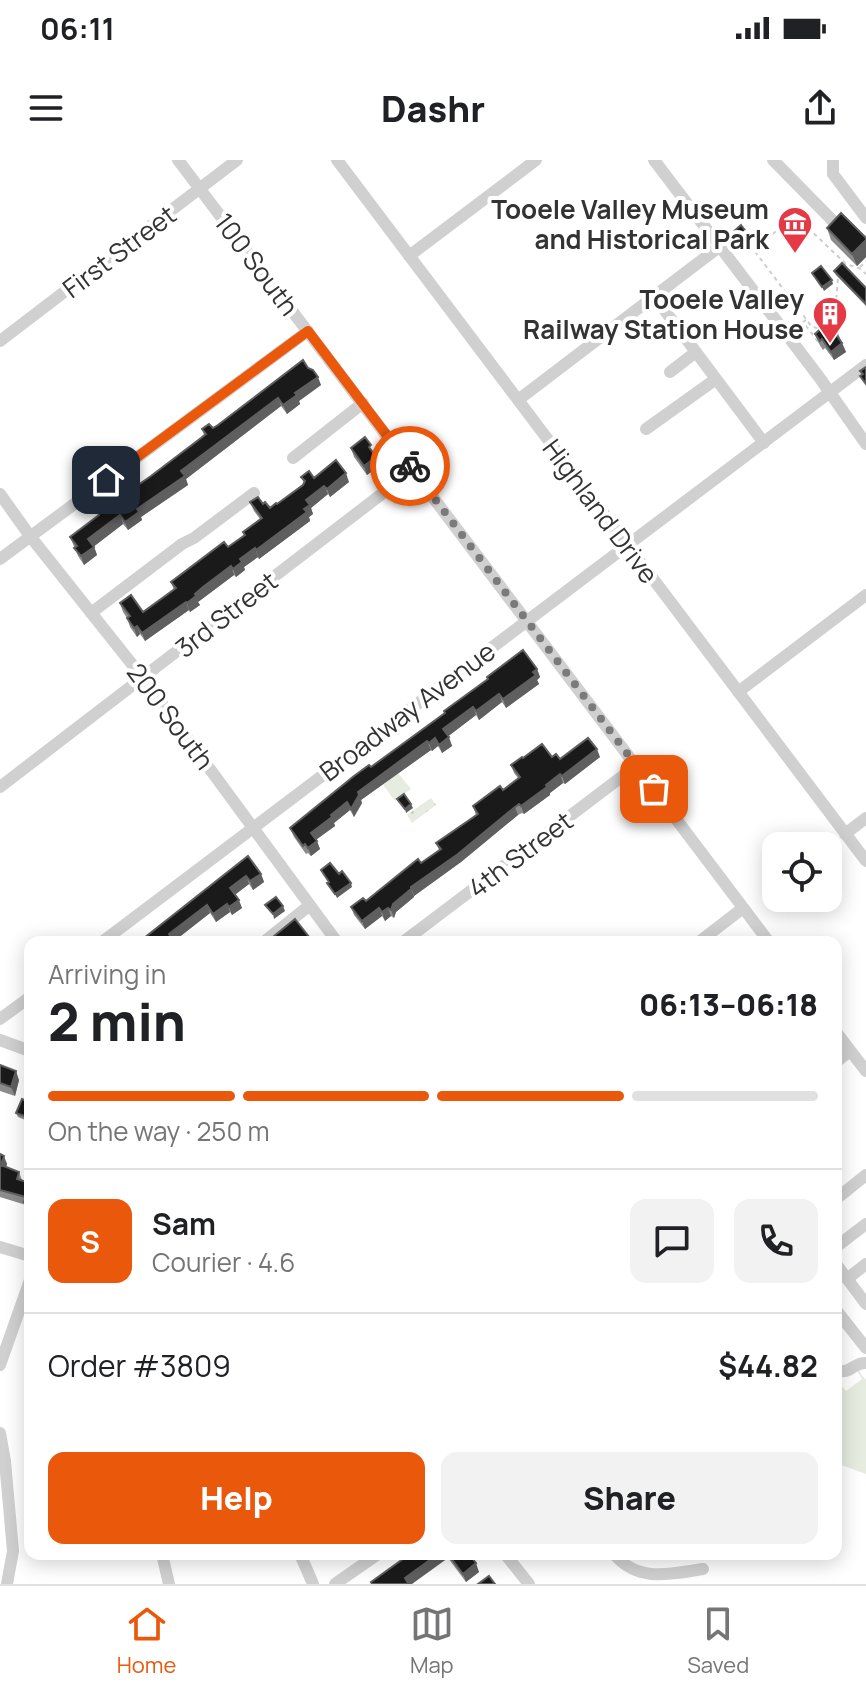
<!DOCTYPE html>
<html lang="en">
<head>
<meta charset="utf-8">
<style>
  :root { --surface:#fff; --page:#f2f2f2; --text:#202124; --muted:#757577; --line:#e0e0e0; --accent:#ea580c }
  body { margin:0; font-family:Manrope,sans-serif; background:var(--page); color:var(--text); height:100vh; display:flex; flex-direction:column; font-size:30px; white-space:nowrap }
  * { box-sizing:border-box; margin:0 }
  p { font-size:26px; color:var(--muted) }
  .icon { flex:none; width:44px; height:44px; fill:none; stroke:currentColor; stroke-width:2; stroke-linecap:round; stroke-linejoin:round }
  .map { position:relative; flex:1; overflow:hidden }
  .drawer { position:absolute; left:24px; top:776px; width:818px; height:624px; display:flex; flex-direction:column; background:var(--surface); border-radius:16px; box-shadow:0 4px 20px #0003 }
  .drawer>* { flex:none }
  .buttons { position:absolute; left:762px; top:672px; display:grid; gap:16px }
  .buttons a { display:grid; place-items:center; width:80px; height:80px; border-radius:16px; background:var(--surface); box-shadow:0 4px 20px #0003; font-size:40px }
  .pin { position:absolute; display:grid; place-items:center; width:68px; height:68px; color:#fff; margin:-34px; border-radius:16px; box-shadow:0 4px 12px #0006 }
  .courier { position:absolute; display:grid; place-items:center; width:80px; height:80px; margin:-40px; border:6px solid #ea580c; border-radius:50%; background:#fff; color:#222; box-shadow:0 2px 10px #0007 }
  .headline em { font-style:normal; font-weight:800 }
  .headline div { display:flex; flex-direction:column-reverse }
  .headline { display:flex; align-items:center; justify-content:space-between; height:136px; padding:0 24px }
  h1 { font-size:52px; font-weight:800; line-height:60px }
  .bar { display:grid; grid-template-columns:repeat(4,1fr); gap:12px 8px; align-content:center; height:96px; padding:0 24px }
  .bar i { height:10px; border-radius:6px; background:var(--line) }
  .bar .active { background:var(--accent) }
  .bar p { grid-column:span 4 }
  .line { display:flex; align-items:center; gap:20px; padding:0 24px; border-top:2px solid var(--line) }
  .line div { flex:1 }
  .round { display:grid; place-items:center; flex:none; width:84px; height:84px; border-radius:16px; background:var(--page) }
  .cta { display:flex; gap:16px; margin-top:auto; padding:16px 24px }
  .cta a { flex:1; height:92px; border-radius:16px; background:var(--accent); color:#fff; font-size:32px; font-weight:800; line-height:92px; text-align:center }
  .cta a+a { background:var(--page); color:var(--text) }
  .status { display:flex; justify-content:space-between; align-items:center; height:56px; padding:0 40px; background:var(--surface); direction:ltr }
  .status svg { height:22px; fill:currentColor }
  header { display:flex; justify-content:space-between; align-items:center; height:104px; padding:0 24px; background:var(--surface); font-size:36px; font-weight:800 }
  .dock { display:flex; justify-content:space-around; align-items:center; height:112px; border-top:2px solid var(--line); background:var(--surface); font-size:22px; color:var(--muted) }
  .dock a { display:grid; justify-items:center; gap:4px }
  .dock .active { color:var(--accent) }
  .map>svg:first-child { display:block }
</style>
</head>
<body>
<div class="status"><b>06:11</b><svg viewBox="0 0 49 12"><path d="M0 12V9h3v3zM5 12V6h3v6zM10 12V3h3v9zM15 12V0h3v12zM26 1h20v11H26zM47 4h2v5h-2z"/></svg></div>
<header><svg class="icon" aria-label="menu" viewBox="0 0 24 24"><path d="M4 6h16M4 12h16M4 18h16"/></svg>Dashr<svg class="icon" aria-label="share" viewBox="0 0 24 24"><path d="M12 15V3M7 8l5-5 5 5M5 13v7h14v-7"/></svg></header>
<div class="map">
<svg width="866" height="1424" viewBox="0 0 866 1424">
  <defs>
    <pattern id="park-dots" width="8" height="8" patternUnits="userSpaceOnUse" patternTransform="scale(2)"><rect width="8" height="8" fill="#e6ecdf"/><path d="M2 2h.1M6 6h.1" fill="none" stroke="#c6cbc0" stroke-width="1.8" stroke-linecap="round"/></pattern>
  </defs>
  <rect width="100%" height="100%" fill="#fff"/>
  <path fill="#e6ecdf" d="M398,613L411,629L395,641L383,625Z
    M858,1210L866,1220V1314L836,1303V1227L840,1224L846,1231L862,1219L857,1211Z"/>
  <path fill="url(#park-dots)" d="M431,638L436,645L412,663L407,655Z"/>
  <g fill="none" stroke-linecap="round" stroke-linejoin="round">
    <path stroke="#cdcdcd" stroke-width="2" stroke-dasharray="4 4" stroke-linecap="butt" d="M747,80L753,88
      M843,107L846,104L859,108L866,114
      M860,107L866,101
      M838,119C836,140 837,156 818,168L812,167L753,89L797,55L806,66L846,104
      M806,160L803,162L822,187"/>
    <path stroke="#d0d0d0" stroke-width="12" d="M178,0L769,782
      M337,0L866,701
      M654,0L819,217L866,284
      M773,0L834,62
      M833,0V14L866,58
      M409,96L536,0
      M654,136L764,283
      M0,181L237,0
      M670,212L696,192
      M518,240L719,87
      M646,269L716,219
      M293,298L363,243
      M0,334L30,376L143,518L337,782
      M0,399L308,171
      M91,453L182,384L194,378L254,333
      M738,532L866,435
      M0,627L413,310
      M845,674L866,658
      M102,782L866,205
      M264,782L310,745
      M403,782L636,606
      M699,782L743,748
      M0,859L30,837
      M836,872L866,911
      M0,880L30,891
      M836,902L850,891
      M836,1039L866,1015
      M0,1087L30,1096
      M836,1087L866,1064
      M836,1104L866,1144
      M847,1119L866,1104
      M836,1150L866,1188
      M0,1205L30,1120
      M836,1210C852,1215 853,1202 866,1203
      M0,1273L5,1301L13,1391L7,1424
      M162,1394L169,1424
      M300,1394L313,1424
      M505,1394L529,1424
      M614,1394C638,1423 671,1414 703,1409
      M335,1424L378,1394"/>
  </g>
  <path fill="#8c8c8c" d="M827,68L866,78V97L857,106L831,80Z
    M834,111L866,128V146L836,115Z
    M837,171L846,192L834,200L825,188L823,190L818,182L815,174Z
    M303,200L321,225L299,241L300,244L287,254L281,246L186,319L188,325L141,357L142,360L128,370L123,364L94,386L97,395L84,405L78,396L70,377L204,275L202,269L213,268Z
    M351,288L374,294L379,306L367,315L354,297Z
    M301,317L349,322L330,337L328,334L311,348L313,354L309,357L310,361L259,399L258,397L244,407L245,410L236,417L234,415L198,442L200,445L190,452L189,450L145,481L140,474L137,477L130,467L127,458L123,452L120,443L143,452L174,430L171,422L228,387L244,376L243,372L260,359L254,351L250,342L263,344L270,348L277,344L304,323Z
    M537,509L540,517L537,520L539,524L506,548L502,542L479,560L476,555L448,576L452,586L442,593L438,586L432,591L431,590L361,640L362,643L354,657L350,650L334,663L335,666L316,680L320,689L311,696L308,693L306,694L294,677L290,668L488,520L487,517Z
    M552,597L560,599L600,597L565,624L563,623L550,633V635L524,654L522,653L518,655L461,702L414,736V737L396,752L394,758L391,756L385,761L382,756L365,769L354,755L351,747L366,741L439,690L436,683L476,655L473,646L503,630L518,618L514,613L511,605L523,598Z
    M248,696L261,714L264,722L253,730L249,724L235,735L242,748L232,755L230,752L216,762L210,753L173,782H139Z
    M0,905L19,920L15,936L0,931Z
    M30,943V962L18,957L16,953Z
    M0,994L7,1004L6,1007L19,1012L22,1020L30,1023V1051L28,1050L26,1045L0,1037Z
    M410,1394H469L479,1412L466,1422L448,1398Z"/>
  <path fill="#5f5f5f" d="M748,74L750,78L741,85L740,80Z
    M866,80V97L857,106L852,94Z
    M832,120L833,124L824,131L822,127Z
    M842,183L846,192L834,200L831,192Z
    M318,217L321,225L299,241L300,244L287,254L283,245L295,233Z
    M278,238L281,246L186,319L188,325L141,357L142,360L128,370L125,362L137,349L181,311Z
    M376,297L379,306L367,315L364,306Z
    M346,313L349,322L330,337L327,329Z
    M324,326L328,334L311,348L313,354L309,357L310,361L259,399L256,390L304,349L306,340Z
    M120,355L123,364L92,388L88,379Z
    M94,387L97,395L84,405L81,396Z
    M255,388L258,397L244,407L245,410L236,417L233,409L240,399Z
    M231,406L234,415L198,442L200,445L190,452L187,443L195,434Z
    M186,442L189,450L145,481L142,473Z
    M137,466L140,474L137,477L134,468Z
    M537,509L540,517L537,520L539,524L506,548L503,539Z
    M499,534L502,542L479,560L476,551Z
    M473,547L476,555L446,578L443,569Z
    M449,577L452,586L442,593L439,585Z
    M435,578L438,586L432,591L429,583Z
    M427,581L431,590L361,640L362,643L354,657L351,649L358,632Z
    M597,589L600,597L565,624L562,616Z
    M560,614L563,623L550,633V635L524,654L521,646Z
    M347,642L350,650L334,663L335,666L314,681L311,673Z
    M411,644L413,648L406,653L405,649Z
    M515,647L518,655L461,702L414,736L411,727Z
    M317,681L320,689L311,696L308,688Z
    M261,714L264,722L253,730L250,721Z
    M246,716L249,724L233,736L230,728Z
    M351,723L352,727L337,738L335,734Z
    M411,729L414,737L396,752L394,758L391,750L393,744Z
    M239,740L242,748L232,755L229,747Z
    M227,744L230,752L216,762L213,754Z
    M207,745L210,753L173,782H166L169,774Z
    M283,746L285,751L274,759L273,754Z
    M379,748L382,756L365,769L362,761Z
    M388,748L391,756L385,761L382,752Z
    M16,911L19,920L15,936L11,927Z
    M4,996L7,1004L4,1013L1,1005Z
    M438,1394H446L448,1398L412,1424H407L405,1418Z
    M476,1403L479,1412L466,1422L463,1414Z"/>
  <path fill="#1a1a1a" stroke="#5f5f5f" stroke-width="2" d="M841,53L866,78V80L852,94L827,68Z
    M741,65L748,74L740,80L733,72Z
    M842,103L866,128V144L834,111Z
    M821,106L832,120L822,127L812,113Z
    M827,163L828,164L830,163L837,171L835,173L842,183L831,192L822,179L820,181L815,174Z
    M303,200L308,208L313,210L318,217L295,233L297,235L283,245L278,238L181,311L185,316L137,349L139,352L125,362L120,355L88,379L94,387L81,396L74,388L77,386L70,377L99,355L98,353L124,332L125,334L151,316L201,278L206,274L202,269L209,264L213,268L218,265Z
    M866,207V224L860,216L863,214L860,211Z
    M365,277L371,285L369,287L376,297L364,306L351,288Z
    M336,300L346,313L327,329L324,326L306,340L310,345L304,349L307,352L256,390L255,388L240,399L242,402L233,409L231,406L203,427L195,434L196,436L187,443L186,442L142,473L137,466L134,468L127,458L130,456L120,443L131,435L143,452L176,428L171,422L224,382L228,387L245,375L243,372L262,358L250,342L258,337L263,344L265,342L270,348L276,343L277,344L303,325L305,321L301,317L309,311L314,318Z
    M523,490L537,509L533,512L536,515L503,539L499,534L476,551L473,547L443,569L449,577L439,585L435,578L429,583L427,581L358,632L359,635L351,649L347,642L331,655L332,657L311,673L317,681L308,688L305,684L303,686L290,668L354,616L369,605L371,607L445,553L444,551L488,519L487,517Z
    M588,578L597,589L562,616L560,614L546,625L547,627L521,646L519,644L515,647L458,694L411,727V729L393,744L391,750L388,748L382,752L379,748L362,761L351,747L363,738L366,741L418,699L421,703L441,689L436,683L478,654L473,646L500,626L503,630L520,617L511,605L522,597L523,598L542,584L552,597L556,594L560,599Z
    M404,634L411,644L405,649L397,639Z
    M248,696L261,714L250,721L246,716L230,728L239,740L229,747L227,744L213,754L207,745L169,774L171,777L166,782H139Z
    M330,703L339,714L342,711L351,723L335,734L327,723L329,722L321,710Z
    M276,737L283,746L273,754L265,745Z
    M295,759L313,782H269L268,781Z
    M0,905L16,911L11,927L0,923Z
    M22,939L30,943V958L16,953Z
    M0,994L4,996L1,1005L19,1012L17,1019L30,1023V1044L24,1042L26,1037L0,1030Z
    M410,1394H438L405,1418L408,1423L407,1424H372L371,1422Z
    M448,1394H469L476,1403L463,1414Z
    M489,1416L495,1424H478Z"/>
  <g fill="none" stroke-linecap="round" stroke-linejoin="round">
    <path stroke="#7a7a7a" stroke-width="8" stroke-dasharray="0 14.4" d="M410,306L654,629"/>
    <path stroke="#ea580c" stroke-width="10" d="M106,320L308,171L410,306"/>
  </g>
  <defs>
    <symbol id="museum-pin" viewBox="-11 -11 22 30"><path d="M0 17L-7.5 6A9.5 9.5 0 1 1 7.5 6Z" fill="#e63946" stroke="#fff"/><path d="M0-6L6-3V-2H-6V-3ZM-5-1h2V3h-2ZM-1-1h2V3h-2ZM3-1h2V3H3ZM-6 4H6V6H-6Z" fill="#fff"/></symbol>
    <symbol id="building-pin" viewBox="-11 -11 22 30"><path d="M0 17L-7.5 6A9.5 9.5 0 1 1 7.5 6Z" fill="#e63946" stroke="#fff"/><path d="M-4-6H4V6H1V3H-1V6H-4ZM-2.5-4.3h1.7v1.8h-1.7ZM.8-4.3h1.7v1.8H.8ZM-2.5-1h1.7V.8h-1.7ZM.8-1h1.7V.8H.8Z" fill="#fff"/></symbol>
  </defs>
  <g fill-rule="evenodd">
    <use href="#museum-pin" x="775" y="44" width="40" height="54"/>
    <use href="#building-pin" x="810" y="134" width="40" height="54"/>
  </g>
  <g text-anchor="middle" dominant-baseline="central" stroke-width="8" stroke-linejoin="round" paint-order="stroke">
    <g font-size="26" font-weight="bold" fill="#333" stroke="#fff" text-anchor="end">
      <text x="769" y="49">Tooele Valley Museum<tspan x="769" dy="30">and Historical Park</tspan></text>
      <text x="804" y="139">Tooele Valley<tspan x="804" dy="30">Railway Station House</tspan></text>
    </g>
    <g font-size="26" fill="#333" stroke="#fff">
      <text transform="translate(119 91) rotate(-37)">First Street</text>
      <text transform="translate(257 104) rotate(53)">100 South</text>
      <text transform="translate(601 351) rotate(53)">Highland Drive</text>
      <text transform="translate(226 454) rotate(-38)">3rd Street</text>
      <text transform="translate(407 551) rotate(-37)">Broadway Avenue</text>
      <text transform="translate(171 556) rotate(53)">200 South</text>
      <text transform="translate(520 694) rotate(-37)">4th Street</text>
    </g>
  </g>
</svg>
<div class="buttons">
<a><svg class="icon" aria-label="locate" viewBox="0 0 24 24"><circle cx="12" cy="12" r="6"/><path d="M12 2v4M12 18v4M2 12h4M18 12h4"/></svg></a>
</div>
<div class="pin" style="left:654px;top:629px;background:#ea580c"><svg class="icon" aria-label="bag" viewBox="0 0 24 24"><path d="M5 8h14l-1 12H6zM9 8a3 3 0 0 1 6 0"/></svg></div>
<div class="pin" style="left:106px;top:320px;background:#1f2937"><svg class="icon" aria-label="home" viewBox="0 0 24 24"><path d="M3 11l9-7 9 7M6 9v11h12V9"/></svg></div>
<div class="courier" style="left:410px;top:306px"><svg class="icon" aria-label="bike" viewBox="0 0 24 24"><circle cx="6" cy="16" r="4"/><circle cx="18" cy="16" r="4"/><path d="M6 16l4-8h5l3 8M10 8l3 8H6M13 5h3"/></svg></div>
<section class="drawer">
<div class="headline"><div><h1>2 min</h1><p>Arriving in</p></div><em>06:13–06:18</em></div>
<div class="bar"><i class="active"></i><i class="active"></i><i class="active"></i><i></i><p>On the way · 250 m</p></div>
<div class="line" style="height:144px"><b class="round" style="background:var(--accent);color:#fff">S</b><div><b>Sam</b><p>Courier · 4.6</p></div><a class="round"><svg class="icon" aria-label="chat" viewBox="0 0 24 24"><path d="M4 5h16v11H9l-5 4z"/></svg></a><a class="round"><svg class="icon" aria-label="phone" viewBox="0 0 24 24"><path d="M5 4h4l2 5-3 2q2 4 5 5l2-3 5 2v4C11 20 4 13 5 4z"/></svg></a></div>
<div class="line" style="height:104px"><div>Order #3809</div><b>$44.82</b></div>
<div class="cta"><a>Help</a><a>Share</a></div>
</section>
</div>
<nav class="dock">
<a class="active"><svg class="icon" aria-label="home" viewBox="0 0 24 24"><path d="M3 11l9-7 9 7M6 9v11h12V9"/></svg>Home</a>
<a><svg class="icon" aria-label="map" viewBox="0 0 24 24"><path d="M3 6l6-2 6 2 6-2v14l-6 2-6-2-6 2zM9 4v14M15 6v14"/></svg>Map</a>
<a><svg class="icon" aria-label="saved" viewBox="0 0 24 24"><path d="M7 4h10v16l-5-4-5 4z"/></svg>Saved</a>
</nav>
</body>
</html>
